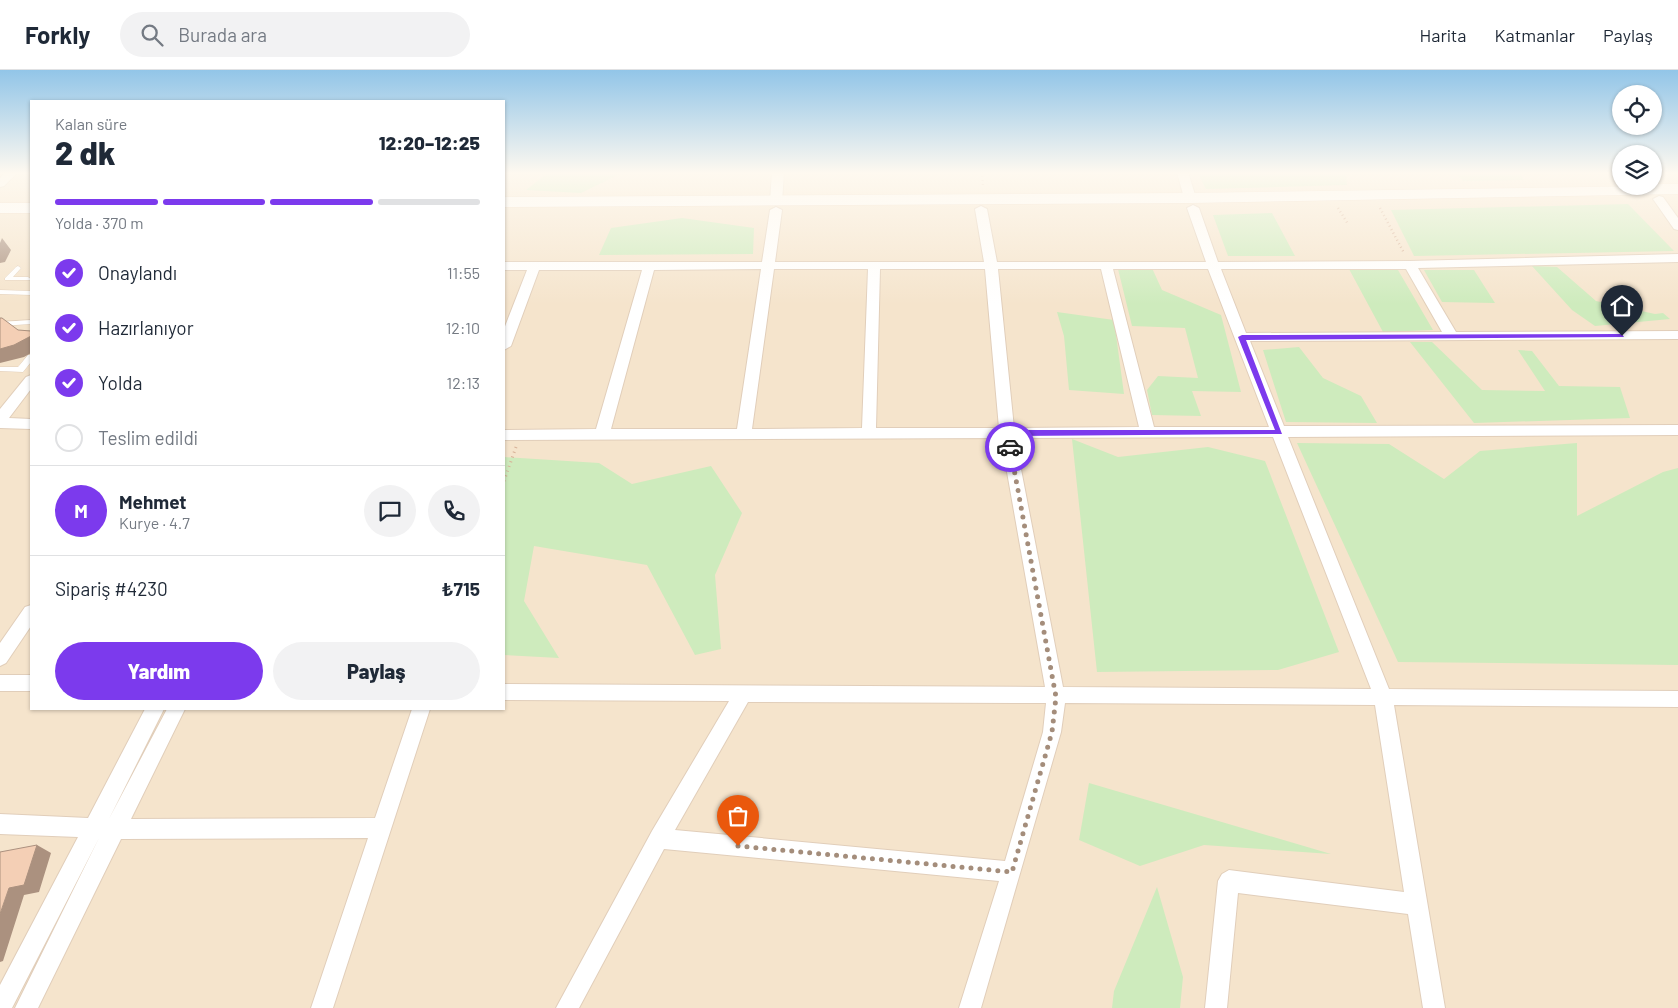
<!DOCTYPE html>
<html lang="tr">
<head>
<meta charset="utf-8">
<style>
  :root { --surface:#fff; --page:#f2f2f3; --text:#1f2937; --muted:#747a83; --line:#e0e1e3; --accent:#7c3aed }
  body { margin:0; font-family:Barlow,sans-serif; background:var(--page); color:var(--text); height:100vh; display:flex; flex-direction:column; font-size:19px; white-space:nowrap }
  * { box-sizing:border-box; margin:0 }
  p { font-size:16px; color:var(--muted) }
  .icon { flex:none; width:28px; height:28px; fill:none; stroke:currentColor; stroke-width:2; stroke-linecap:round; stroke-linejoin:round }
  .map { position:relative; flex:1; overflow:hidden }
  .panel { position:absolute; left:30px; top:30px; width:475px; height:610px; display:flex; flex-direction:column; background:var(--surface); border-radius:0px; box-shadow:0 1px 4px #0004 }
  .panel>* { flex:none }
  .tools { position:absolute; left:1612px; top:15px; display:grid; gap:10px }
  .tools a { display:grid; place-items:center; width:50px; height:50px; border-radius:50%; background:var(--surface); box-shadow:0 1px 4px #0004; font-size:25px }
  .pin { position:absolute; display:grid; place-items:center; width:42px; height:42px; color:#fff; margin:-51px -21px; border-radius:50% 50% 50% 0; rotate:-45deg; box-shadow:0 0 5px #0007 }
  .pin .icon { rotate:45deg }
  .courier { position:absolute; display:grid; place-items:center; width:50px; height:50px; margin:-25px; border:4px solid #7c3aed; border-radius:50%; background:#fff; color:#222; box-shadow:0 1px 6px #0007 }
  .head em { font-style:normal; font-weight:800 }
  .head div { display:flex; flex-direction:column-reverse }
  .head { display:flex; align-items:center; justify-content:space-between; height:85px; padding:0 25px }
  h1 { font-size:32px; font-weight:800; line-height:38px }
  .bar { display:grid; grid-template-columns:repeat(4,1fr); gap:8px 5px; align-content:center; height:60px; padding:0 25px }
  .bar i { height:6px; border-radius:4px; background:var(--line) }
  .bar .selected { background:var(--accent) }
  .bar p { grid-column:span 4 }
  .line { display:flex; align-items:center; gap:12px; padding:0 25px; border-top:1px solid var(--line) }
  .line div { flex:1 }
  .round { display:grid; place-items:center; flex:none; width:52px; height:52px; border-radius:26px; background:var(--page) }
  ol { padding:0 25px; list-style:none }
  li { display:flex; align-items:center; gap:15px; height:55px }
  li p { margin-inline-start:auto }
  li .icon { padding:5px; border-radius:50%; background:var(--accent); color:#fff; stroke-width:4 }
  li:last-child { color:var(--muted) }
  li i { width:28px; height:28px; border:2px solid var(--line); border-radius:50% }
  .cta { display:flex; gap:10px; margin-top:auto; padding:10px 25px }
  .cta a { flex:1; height:58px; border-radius:30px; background:var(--accent); color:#fff; font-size:20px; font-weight:800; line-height:58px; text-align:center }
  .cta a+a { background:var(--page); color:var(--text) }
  header { display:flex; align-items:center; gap:30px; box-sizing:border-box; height:70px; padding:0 25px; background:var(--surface); border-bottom:1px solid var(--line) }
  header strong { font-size:24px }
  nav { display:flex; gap:28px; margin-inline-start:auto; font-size:18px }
  .search { width:350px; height:45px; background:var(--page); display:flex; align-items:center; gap:12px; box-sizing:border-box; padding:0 18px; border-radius:28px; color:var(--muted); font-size:19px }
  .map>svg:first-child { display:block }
</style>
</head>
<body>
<header>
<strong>Forkly</strong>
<div class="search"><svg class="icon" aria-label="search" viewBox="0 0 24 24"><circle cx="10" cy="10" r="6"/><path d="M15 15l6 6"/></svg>Burada ara</div>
<nav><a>Harita</a><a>Katmanlar</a><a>Paylaş</a></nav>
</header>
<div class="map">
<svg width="1678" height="938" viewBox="0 0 1678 938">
  <rect width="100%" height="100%" fill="#fdf2de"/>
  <path fill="#f5e4cc" d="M0,102H31V639H504V102H1621V116H1654V102H1678V938H0Z"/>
  <path fill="#ceebbd" d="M549,102H624L581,123L526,120Z
    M1197,102H1346L1347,115L1206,119Z
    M1455,102H1519L1524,110L1463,111Z
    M1628,134L1674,181L1414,186L1391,140Z
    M1272,143L1295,186H1228L1213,145Z
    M682,148L754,158L753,184L599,185L611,158Z
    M1532,196L1557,197L1596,231L1655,244L1663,243L1670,249L1595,256L1572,240Z
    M1152,198L1162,220L1221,245L1241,322L1192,321L1201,346L1152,345L1147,320L1158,306L1198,308L1185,258L1132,256L1118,199Z
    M1349,199L1398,200L1433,260L1383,262Z
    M1424,200H1474L1495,233L1442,232Z
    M1057,242L1114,250L1124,324L1069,320L1064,266Z
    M1410,272H1432L1482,320L1545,321L1518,280L1532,281L1559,316L1620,317L1630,348L1474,353Z
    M1299,277L1323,308L1361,326L1377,353L1286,352L1263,280Z
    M1072,369L1118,387L1208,377L1265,391L1339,582L1278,600L1097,602Z
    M1297,373L1389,374L1444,409L1480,381L1577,373V446L1663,402L1678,398V595L1398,592Z
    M504,387L599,393L632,414L711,396L742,443L715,505L721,579L695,585L647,495L534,476L524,531L559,588L504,585Z
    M1089,713L1331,784L1204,775L1140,796L1079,770Z
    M1157,817L1183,907L1180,938H1112L1114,921Z"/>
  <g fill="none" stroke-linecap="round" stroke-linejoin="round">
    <defs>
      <path id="lane" d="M18,196L21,198L13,207H28L31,209L30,210H5V208L16,197Z
        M0,220L31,221V225L0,224Z
        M31,250V254L0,256V252Z
        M28,285H31V292L23,302L0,301V297H18Z"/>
      <path id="street" d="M6,102H18L4,116L0,117V108Z
        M772,102H784L782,132L776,135L770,132Z
        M1177,102H1188L1196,128L1194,130H1186L1184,128Z
        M1659,126L1663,127L1678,148V160L1674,159L1653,129Z
        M1193,135L1199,138L1218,192L1410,191L1678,184V192L1418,198L1456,262L1678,261V269L1250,271L1284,356L1678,355V365L1288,367L1389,619L1678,621V637L1394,635L1445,938H1423L1408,844L1238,823L1227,938H1205L1218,811L1222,804L1229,800L1404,822L1375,635L1065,633L1061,662L981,938H959L999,811L664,779L579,938H556L652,761L729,631L504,630V614L1045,617L1001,368L504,370V360L596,359L642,200H539L511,276L504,280V259L527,200H504V192H762L770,140L776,137L782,140L775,192H984L975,139L981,136L987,139L997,192H1206L1187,138ZM761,199L737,359H611L654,200ZM774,199H868L862,358L752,359ZM880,199H985L999,358H876ZM998,199H1101L1139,357L1014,358ZM1113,199H1208L1269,357H1154ZM1221,199H1406L1442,262L1246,263ZM1273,367L1371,619L1063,617L1015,368ZM748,632L1046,633L1043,662L1005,791L675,760Z
        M31,305V319L9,348L31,349V359L0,358V339L26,307Z
        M31,535V556L6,593L0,596V573L25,537Z
        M0,605H31V621H0Z
        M145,639H164L109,749L167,639H185L131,749L375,748L412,639H430L333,938H311L368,768L121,769L38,938H15L99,768L12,938H0V915L78,767L0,764V744L88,748Z"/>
      <path id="secondary" d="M1654,114H1678V124L1190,133L504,137V127L1190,123L1654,116Z
        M0,133H31V143H0Z"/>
    </defs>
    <use href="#lane" stroke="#e1ceba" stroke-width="1"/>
    <use href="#street" stroke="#e1ceba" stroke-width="2"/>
    <use href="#secondary" stroke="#e7cfb8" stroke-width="1"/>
    <path stroke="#d8b298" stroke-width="2.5" stroke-dasharray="1 3" stroke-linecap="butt" d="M982,102L983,117
      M1338,138L1348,154
      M1380,138L1404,183"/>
    <path stroke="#d8b298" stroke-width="3" stroke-dasharray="1 4" stroke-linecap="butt" d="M504,411L516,377"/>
    <use href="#lane" fill="#fff" fill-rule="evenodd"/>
    <use href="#street" fill="#fff" fill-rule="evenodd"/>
    <use href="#secondary" fill="#fff" fill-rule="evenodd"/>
  </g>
  <path fill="#ab917f" d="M2,168L11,180L5,192L0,193V173Z
    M31,266V283L24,287L0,293V279Z
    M37,775L51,783L39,822L24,825L3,891L0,892V844L9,818Z"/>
  <path fill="#f4cfb5" stroke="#ab917f" d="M0,248H2L18,260L31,261V266L14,275L0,279Z
    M37,775L24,815L9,818L0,844V782Z"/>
  <linearGradient id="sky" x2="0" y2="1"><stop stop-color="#92c5e8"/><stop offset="0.44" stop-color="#fef9f0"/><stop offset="1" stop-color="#fef9f0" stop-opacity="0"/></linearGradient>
  <rect width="1678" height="234" fill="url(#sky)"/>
  <path fill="#7c3aed" d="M1622,264L1624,267L1246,270L1282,364L1011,366L1013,377L1010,380L1006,377L1003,363L1007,360H1275L1238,267L1242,265Z"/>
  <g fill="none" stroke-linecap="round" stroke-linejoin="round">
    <path stroke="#a48d7b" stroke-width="5" stroke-dasharray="0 9" d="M738,776L1012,802L1052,662L1056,627L1010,377"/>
  </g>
</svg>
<div class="tools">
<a><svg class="icon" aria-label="locate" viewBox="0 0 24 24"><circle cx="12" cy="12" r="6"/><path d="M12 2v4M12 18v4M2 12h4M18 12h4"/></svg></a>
<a><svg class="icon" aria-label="layers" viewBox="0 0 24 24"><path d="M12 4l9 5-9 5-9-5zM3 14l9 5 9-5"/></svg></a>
</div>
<div class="pin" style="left:738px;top:776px;background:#ea580c"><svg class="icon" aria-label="bag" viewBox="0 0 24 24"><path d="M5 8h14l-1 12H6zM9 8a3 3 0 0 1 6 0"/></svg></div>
<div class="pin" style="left:1622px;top:266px;background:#1f2937"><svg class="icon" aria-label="home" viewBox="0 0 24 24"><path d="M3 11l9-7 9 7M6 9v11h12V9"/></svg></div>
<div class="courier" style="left:1010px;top:377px"><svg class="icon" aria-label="car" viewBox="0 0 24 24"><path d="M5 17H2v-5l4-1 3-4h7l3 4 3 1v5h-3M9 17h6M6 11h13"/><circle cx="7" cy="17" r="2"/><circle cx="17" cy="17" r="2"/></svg></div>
<section class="panel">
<div class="head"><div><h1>2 dk</h1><p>Kalan süre</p></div><em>12:20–12:25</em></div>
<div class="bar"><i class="selected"></i><i class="selected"></i><i class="selected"></i><i></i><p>Yolda · 370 m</p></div>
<ol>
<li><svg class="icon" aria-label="check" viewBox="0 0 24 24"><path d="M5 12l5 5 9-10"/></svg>Onaylandı<p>11:55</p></li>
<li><svg class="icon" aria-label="check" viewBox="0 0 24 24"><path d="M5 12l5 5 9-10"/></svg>Hazırlanıyor<p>12:10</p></li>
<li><svg class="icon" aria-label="check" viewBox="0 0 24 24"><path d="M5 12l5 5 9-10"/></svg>Yolda<p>12:13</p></li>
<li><i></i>Teslim edildi</li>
</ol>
<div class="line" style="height:90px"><b class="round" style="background:var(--accent);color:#fff">M</b><div><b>Mehmet</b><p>Kurye · 4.7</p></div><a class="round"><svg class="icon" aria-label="chat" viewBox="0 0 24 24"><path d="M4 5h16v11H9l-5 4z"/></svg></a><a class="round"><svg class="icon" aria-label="phone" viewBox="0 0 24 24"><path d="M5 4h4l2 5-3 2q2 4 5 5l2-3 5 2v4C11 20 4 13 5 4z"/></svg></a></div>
<div class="line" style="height:65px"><div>Sipariş #4230</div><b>₺715</b></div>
<div class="cta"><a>Yardım</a><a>Paylaş</a></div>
</section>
</div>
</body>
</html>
